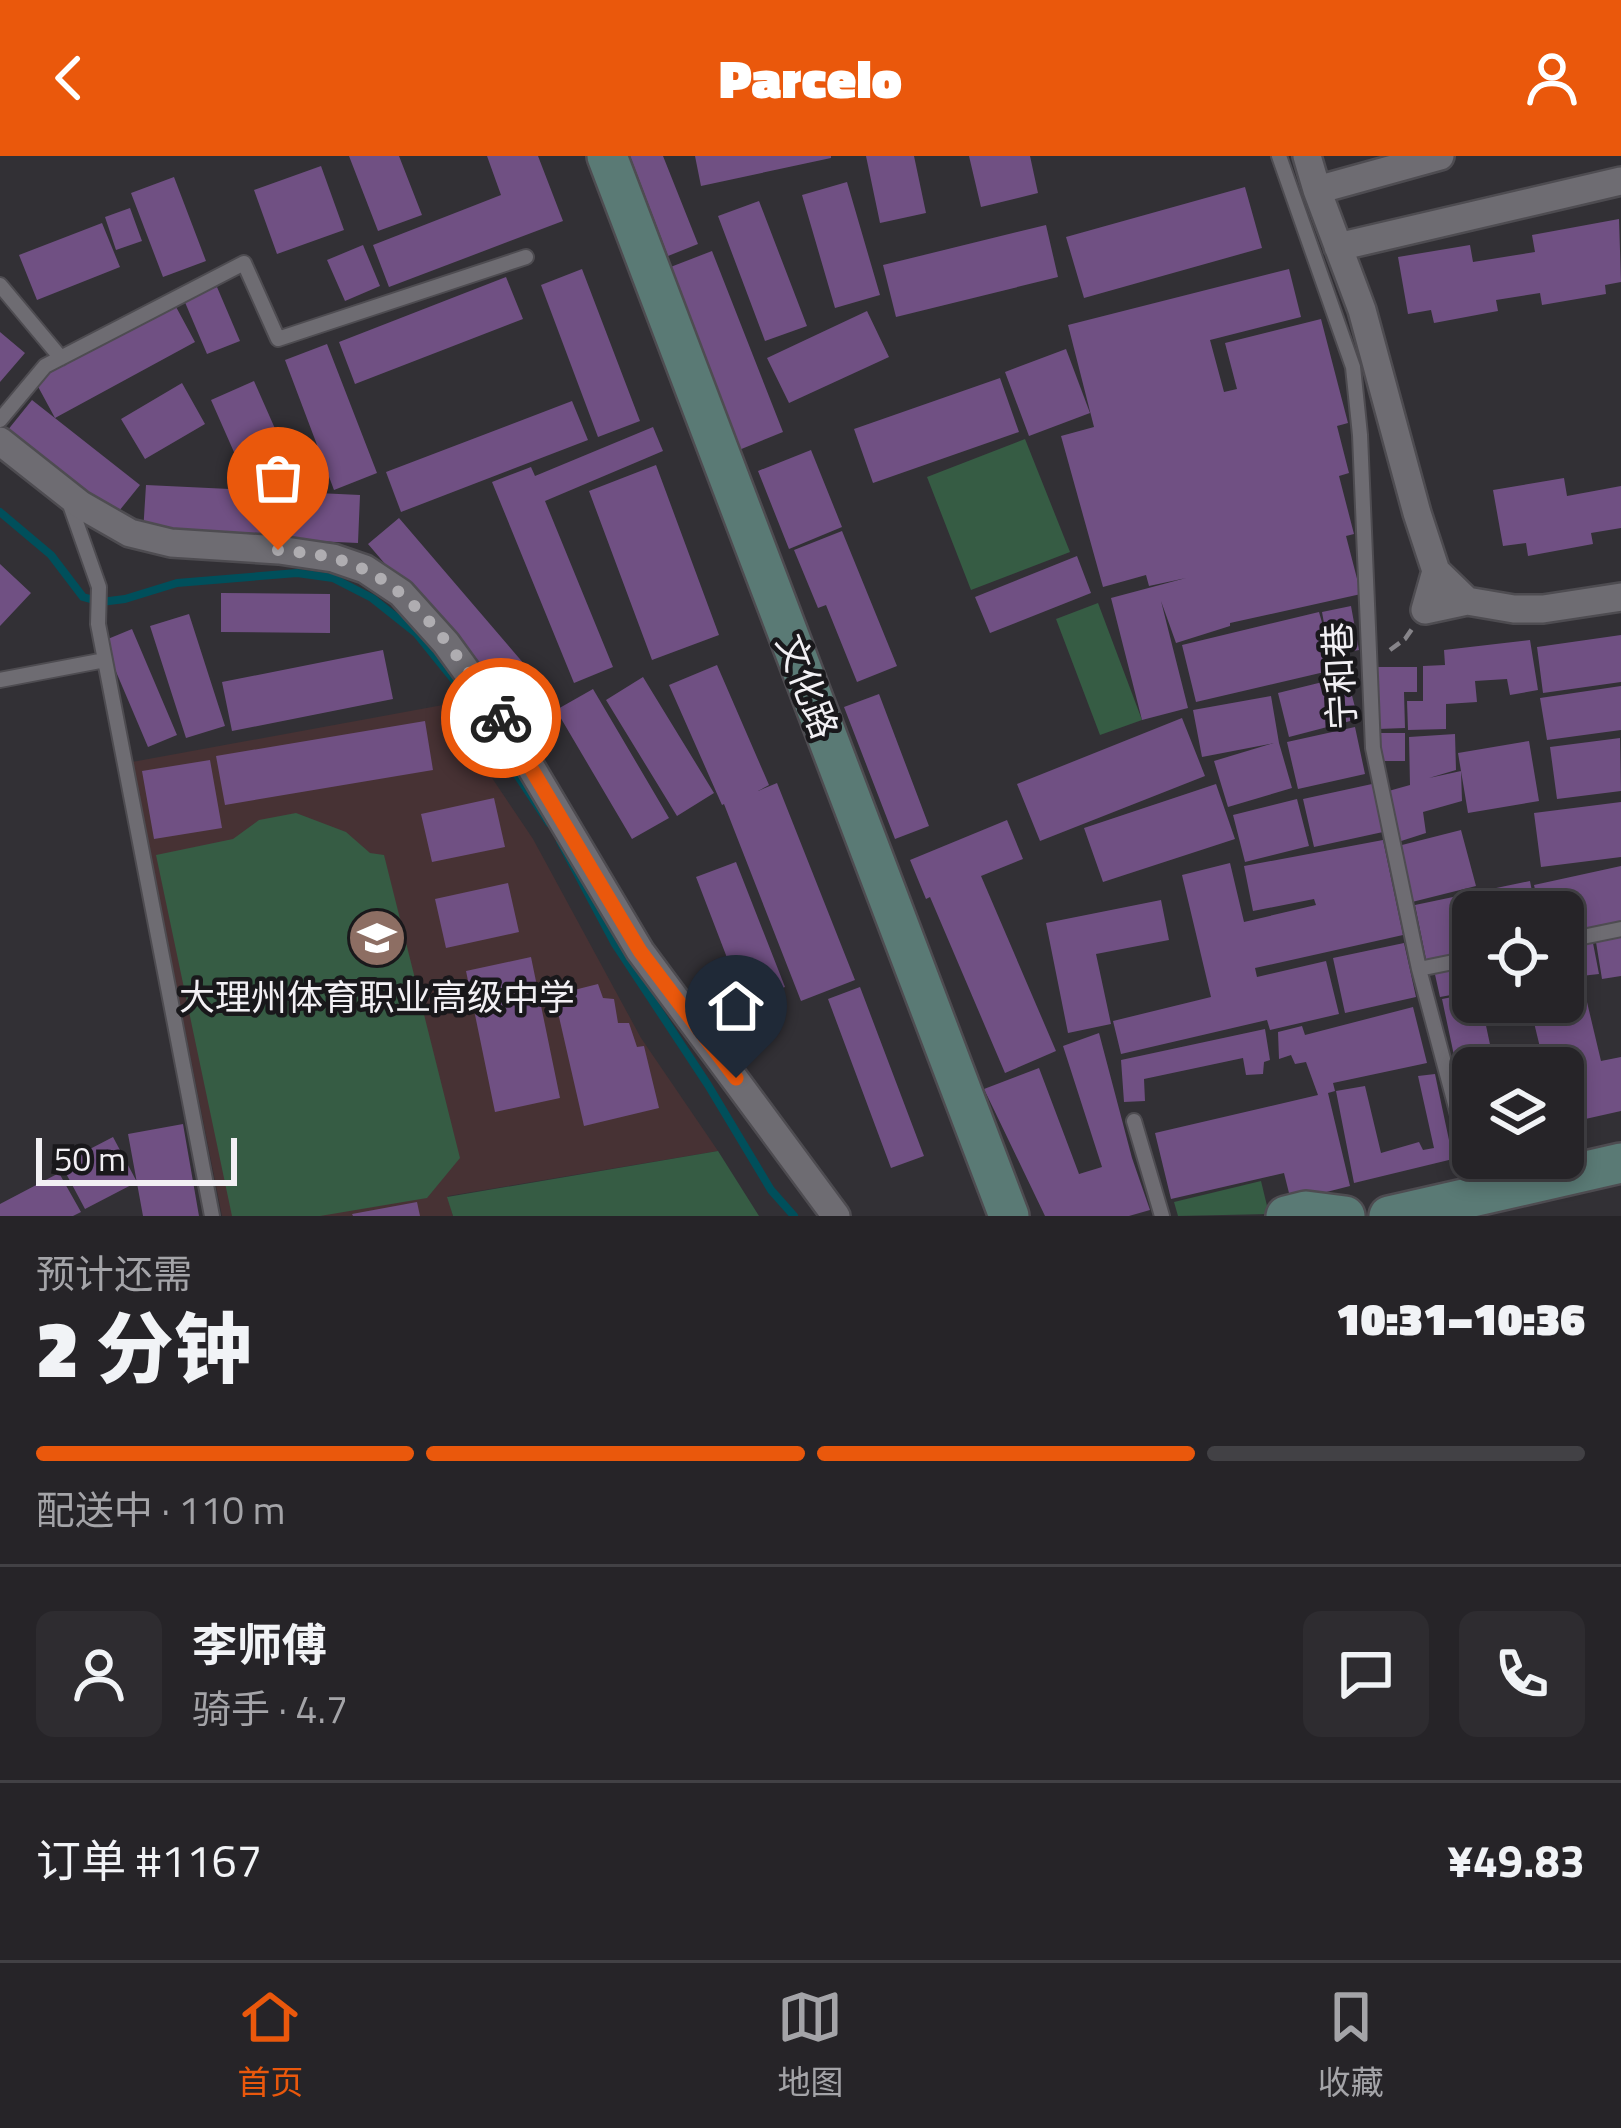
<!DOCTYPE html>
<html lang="zh">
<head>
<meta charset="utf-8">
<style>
  :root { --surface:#262428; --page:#2e2c30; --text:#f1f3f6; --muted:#a4a4a8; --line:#424145; --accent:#ea580c }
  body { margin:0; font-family:"Titillium Web","Noto Sans SC",sans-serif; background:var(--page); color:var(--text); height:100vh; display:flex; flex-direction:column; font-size:45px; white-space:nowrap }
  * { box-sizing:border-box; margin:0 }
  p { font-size:39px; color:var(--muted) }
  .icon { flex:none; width:66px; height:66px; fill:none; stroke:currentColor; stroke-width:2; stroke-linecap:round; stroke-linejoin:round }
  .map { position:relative; height:1060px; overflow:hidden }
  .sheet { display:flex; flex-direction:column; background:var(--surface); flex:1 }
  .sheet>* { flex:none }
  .controls { position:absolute; left:1452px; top:735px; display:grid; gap:24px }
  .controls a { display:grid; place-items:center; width:132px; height:132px; border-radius:18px; background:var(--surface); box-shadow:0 6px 18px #0003,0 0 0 3px var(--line); font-size:60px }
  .scale { position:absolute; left:36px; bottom:30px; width:201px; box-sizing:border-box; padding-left:12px; border:6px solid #f2f0f4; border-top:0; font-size:33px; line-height:42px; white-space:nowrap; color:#f2f0f4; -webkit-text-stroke:9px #19181b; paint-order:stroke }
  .pin { position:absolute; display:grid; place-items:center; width:102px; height:102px; color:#fff; margin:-123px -51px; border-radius:50% 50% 50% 0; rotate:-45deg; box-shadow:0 0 12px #0007 }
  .pin .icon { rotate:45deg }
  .courier { position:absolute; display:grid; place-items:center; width:120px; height:120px; margin:-60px; border:9px solid #ea580c; border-radius:50%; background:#fff; color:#222; box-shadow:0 3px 15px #0007 }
  .head em { font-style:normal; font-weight:800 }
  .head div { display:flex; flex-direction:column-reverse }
  .head { display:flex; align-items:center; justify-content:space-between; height:204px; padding:0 36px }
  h1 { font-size:78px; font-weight:800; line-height:90px }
  .bar { display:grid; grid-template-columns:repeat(4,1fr); gap:18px 12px; align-content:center; height:144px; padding:0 36px }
  .bar i { height:15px; border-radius:9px; background:var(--line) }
  .bar .selected { background:var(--accent) }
  .bar p { grid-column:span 4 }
  .line { display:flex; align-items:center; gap:30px; padding:0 36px; border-top:3px solid var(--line) }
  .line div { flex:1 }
  .round { display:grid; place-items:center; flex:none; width:126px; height:126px; border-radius:18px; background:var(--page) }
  header { display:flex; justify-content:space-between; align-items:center; height:156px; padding:0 36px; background:var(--accent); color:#fff; font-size:54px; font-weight:800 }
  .tab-bar { display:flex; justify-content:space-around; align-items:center; height:168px; border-top:3px solid var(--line); background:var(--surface); font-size:33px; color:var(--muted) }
  .tab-bar a { display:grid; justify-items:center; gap:6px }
  .tab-bar .selected { color:var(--accent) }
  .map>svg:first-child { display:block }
</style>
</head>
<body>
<header><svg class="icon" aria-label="back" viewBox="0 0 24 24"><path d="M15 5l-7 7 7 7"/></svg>Parcelo<svg class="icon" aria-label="person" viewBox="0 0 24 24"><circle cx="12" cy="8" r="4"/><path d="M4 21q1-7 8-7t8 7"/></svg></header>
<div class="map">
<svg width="1621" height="1060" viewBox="0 0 1621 1060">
  <rect width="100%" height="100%" fill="#323035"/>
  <path fill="#473234" d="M443,549L533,683L641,882L718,995L448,1040L453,1060H222L132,606Z"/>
  <path fill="#365c44" d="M1025,283L1070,396L971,434L927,321Z
    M1098,447L1142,564L1100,579L1056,463Z
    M296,657L346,676L370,697L384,699L460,1002L427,1042L320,1060H232L156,699L233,683L259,664Z
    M718,995L759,1060H453L447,1041Z
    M1261,1025L1269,1058L1178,1060L1174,1046Z"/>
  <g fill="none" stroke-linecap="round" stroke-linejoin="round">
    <path stroke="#004f5b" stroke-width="8" d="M0,356L51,399L83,441L101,446L125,443L177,427L297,417L333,422L372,442L416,477L454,524L549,667
      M560,685L615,788L708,929L771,1034L794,1060"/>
  </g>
  <path fill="#705083" d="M349,0H399L422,59L378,75Z
    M487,0H538L563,65L389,131L373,89L501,39Z
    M630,0H663L698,88L668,100Z
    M695,0H831V2L701,30Z
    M866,0H914L926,57L880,67Z
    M969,0H1030L1038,37L981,51Z
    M321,10L344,74L277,98L254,34Z
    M174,21L206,105L163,121L131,37Z
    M847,26L880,139L835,152L802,39Z
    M1245,31L1262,92L1084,142L1066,81Z
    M759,45L807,170L765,185L718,60Z
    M130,52L142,85L116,94L105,61Z
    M1619,63L1621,126L1605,129L1606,138L1542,149L1540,137L1496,144L1498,155L1434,167L1431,154L1408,158L1398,101L1470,89L1473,106L1535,96L1532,79Z
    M102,67L120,111L37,144L19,99Z
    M1046,69L1058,121L896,161L883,109Z
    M363,89L380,130L345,145L327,104Z
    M712,95L783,276L739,294L668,112Z
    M582,113L640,265L598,281L541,129Z
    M1289,113L1301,161L1210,184L1224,236L1237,233L1225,187L1321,163L1348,267L1337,270L1349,317L1339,320L1354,378L1346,380L1361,438L1230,467V470L1176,487L1161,445L1188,552L1142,564L1111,442L1186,422L1149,430L1146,419L1103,431L1061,280L1094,271L1068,169Z
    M506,121L523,163L355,228L339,186Z
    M217,131L240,185L207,198L184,144Z
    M175,149L195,186L55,262L35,225Z
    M867,155L889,201L789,247L767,202Z
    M0,176L25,197L0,226Z
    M327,188L377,317L334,334L285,204Z
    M1066,193L1090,257L1029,280L1005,216Z
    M1000,222L1019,276L873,327L854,273Z
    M254,225L284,293L241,312L211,244Z
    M182,227L205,268L145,303L121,263Z
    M32,244L140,329L115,360L7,275Z
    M572,245L588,284L401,356L386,316Z
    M653,271L663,295L545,345L613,511L574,527L492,326L531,311L535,320Z
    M811,294L842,371L789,393L758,315Z
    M656,309L719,479L652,504L589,335Z
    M1564,322L1567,340L1621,330V372L1591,377L1593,388L1528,400L1526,387L1503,390L1493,334Z
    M146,329L360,339L358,387L143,377Z
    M399,362L537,523L506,549L368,388Z
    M842,375L897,510L857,526L826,449L818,452L794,394Z
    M1077,400L1091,437L990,477L975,441Z
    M0,408L31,437L0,470Z
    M221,437L330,438V477L221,476Z
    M1351,450L1359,494L1329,499L1333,514L1196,546L1182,489L1319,456L1327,484L1322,456Z
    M189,458L225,570L186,582L150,470Z
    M132,473L177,579L148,591L103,485Z
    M1621,479V526L1543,537L1537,491Z
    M1530,484L1538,534L1510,539L1507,523L1475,525L1477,546L1446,548V573L1408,574L1407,545H1423V510L1445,509L1444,494Z
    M383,494L393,543L232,575L222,526Z
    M717,509L769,629L758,635L777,627L855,824L801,845L724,648L722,649L669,529Z
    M1377,511H1417V536H1404L1405,572L1378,573Z
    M1347,520L1358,563L1289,581L1278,537Z
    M643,521L714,637L677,660L606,544Z
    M1621,530V574L1547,584L1540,542Z
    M593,533L669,662L632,683L556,554Z
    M879,538L929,670L895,683L844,551Z
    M1271,540L1279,587L1292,632L1228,651L1214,605L1274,587L1202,601L1193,554Z
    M1182,562L1205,620L1040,685L1017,628Z
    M425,565L433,614L225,649L216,600Z
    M1355,571L1365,618L1298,633L1287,586Z
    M1380,577H1405V605H1380Z
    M1455,578L1456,614L1429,622L1461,615L1462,645L1423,656L1426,677L1395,687L1385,636L1410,629L1409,581Z
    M1620,582L1621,635L1557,643L1550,591Z
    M1529,585L1539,645L1468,657L1458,597Z
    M210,604L222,672L154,683L142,615Z
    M1216,628L1235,683L1103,726L1084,672Z
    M1372,628L1383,676L1314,691L1303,643Z
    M494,642L505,691L432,706L421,658Z
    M1297,643L1309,690L1245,706L1233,659Z
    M1621,646V701L1541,711L1534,657Z
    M1007,664L1023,703L981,720L1056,895L1005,917L930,741L926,743L910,704Z
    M1461,674L1476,730L1412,746L1398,690Z
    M1383,684L1403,779L1255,812L1257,821L1326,805L1339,858L1270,874L1267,864L1121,898L1113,865L1211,841L1182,719L1230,707L1244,766L1316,749L1314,743L1253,755L1244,710Z
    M736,706L785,831L744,846L696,721Z
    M1621,710V768L1563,780V756H1540L1534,729Z
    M1530,725L1536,756H1473V799L1427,808L1415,749Z
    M508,727L519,776L446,792L435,743Z
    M1161,744L1169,784L1096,798L1111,868L1068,877L1046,767Z
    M1621,776V820L1602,823L1595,780Z
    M1592,782L1599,818L1563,822V788Z
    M1404,787L1416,841L1345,857L1333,802Z
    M531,801L560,942L495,956L466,815Z
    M1473,806V835L1440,841L1434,814Z
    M1582,825L1601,905L1621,901V955L1563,968V912H1545L1529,846H1563V830Z
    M598,828L603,842L614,843L618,867H629L637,891L644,890L659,952L584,970L554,839Z
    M860,831L924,1000L891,1012L828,843Z
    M1473,837V846H1481L1495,912H1473L1471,954L1467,936L1462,937L1442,843Z
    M1413,851L1427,907L1333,927L1335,935L1328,937L1350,1030L1291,1045L1284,1017L1171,1043L1155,977L1318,939L1306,906L1295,908L1291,899L1279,903L1278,876L1302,870L1305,879Z
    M1265,873L1270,904L1264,906L1263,918L1246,919L1243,902L1144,923L1145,945L1124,946L1121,904Z
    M1099,877L1132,1002L1150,1054L1129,1060H1045L984,933L1039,912L1079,1018L1102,1011L1063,890Z
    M1435,918L1453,1003L1354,1027L1336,935L1365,930L1381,997L1419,986L1423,994L1434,992L1418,920Z
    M183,968L199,1060H143L128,978Z
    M113,981L137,1026L85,1053L61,1008Z
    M59,1017L81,1056L73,1060H0V1048Z
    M417,1046L420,1060H353L352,1058Z"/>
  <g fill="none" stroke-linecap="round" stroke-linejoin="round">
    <defs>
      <path id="lane" d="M1279,0L1353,211L1360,279L1373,592L1419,813L1479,1038
        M0,129L61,202
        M0,264L45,210L244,107L278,183L526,101
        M68,343L99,431L98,468L212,1060
        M0,524L105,504
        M1563,785L1621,773
        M1419,813L1473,802
        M1134,965L1162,1060"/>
      <path id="street" d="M1307,0L1317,34L1362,154L1417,357L1436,415L1467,445L1425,454L1436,415
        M1317,34L1440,0
        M1338,91L1621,25
        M0,285L81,349L130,377L171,387L279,394L333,402L365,413L401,437L446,487L507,571L640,795L836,1060
        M1467,445L1514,453H1543L1621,441"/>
      <path id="secondary" d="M607,0L1009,1060
        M1286,1060L1306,1055L1345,1060
        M1389,1060L1621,1007"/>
    </defs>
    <use href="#lane" stroke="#4e4c51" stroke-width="18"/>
    <use href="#street" stroke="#4e4c51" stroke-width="32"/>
    <use href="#secondary" stroke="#4e4c51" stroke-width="44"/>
    <path stroke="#868489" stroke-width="4.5" stroke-dasharray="12 6" stroke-linecap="butt" d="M1390,494L1405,483L1412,473"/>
    <use href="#lane" stroke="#6e6c72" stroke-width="14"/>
    <use href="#street" stroke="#6e6c72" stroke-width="27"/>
    <use href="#secondary" stroke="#5a7a75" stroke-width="39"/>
  </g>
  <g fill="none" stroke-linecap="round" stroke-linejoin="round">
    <path stroke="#afadb1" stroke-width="12" stroke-dasharray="0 21.6" d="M278,394C300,396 322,398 343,405C416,428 458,503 501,562"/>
    <path stroke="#ea580c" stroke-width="15" d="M501,562L640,795L736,922"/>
  </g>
  <defs>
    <symbol id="school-disc" viewBox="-11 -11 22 22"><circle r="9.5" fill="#8d6e63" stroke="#19181b"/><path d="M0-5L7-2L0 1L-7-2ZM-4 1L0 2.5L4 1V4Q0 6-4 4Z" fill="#fff"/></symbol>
  </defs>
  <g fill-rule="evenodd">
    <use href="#school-disc" x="344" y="749" width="66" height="66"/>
  </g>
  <g text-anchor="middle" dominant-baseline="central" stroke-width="9" stroke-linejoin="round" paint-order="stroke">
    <g font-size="36" fill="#f2f0f4" stroke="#19181b">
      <text transform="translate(1339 520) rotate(-93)">宁和巷</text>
      <text transform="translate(808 530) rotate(69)">文化路</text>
    </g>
    <g font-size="36" fill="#f2f0f4" stroke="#19181b">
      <text x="377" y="840">大理州体育职业高级中学</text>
    </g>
  </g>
</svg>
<div class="controls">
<a><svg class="icon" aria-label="locate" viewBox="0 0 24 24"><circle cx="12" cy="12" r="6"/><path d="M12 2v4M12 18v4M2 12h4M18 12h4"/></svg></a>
<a><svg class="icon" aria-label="layers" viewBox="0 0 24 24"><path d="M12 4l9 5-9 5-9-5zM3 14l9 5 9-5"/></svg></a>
</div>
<div class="scale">50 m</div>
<div class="pin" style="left:278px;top:394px;background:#ea580c"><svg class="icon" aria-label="bag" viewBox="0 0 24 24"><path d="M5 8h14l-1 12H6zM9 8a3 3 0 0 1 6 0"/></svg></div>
<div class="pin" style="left:736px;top:922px;background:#1f2937"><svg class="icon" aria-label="home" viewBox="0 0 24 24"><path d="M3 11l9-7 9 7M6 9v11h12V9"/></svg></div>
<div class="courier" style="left:501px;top:562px"><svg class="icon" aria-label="bike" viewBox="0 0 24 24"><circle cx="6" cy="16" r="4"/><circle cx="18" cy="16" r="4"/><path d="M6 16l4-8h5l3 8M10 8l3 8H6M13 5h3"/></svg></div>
</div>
<section class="sheet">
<div class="head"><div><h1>2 分钟</h1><p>预计还需</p></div><em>10:31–10:36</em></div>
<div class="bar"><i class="selected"></i><i class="selected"></i><i class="selected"></i><i></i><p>配送中 · 110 m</p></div>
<div class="line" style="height:216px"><a class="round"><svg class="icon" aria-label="person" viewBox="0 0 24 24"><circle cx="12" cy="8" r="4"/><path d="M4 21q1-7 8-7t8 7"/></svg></a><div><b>李师傅</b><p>骑手 · 4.7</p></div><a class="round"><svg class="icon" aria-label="chat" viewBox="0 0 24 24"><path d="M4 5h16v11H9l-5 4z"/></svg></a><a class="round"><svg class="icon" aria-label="phone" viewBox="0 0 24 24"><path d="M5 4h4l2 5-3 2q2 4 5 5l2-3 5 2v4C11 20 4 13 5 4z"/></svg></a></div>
<div class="line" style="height:156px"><div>订单 #1167</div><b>¥49.83</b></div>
</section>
<nav class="tab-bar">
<a class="selected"><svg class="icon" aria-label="home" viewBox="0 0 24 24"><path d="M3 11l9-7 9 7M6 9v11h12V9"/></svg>首页</a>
<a><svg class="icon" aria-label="map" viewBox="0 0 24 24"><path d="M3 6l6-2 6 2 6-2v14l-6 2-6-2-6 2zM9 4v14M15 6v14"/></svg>地图</a>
<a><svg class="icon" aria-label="saved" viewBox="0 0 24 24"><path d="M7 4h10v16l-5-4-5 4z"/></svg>收藏</a>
</nav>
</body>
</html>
